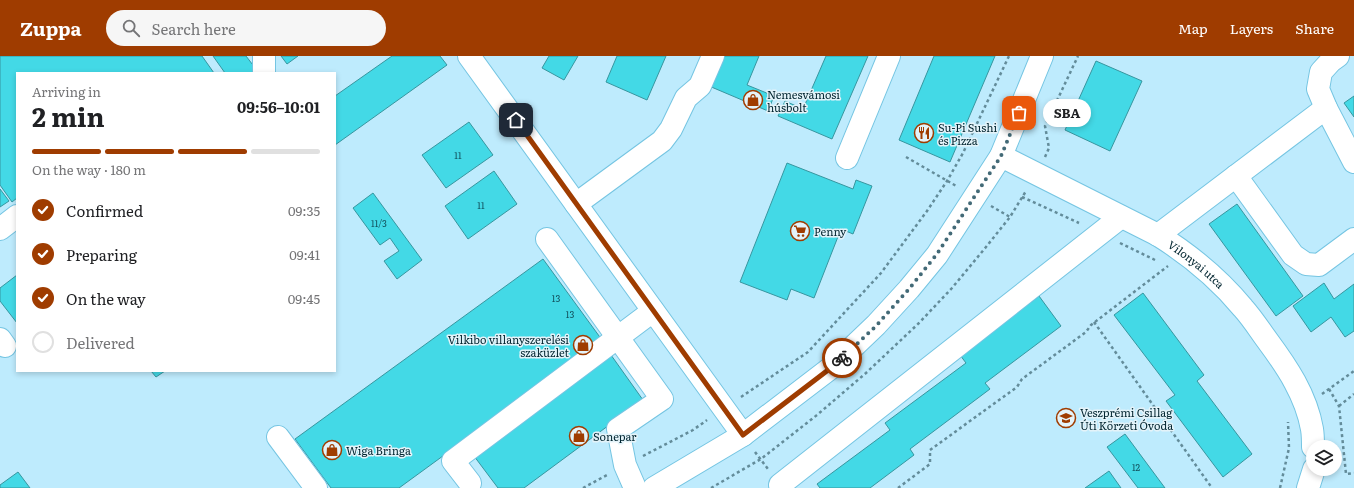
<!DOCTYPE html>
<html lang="en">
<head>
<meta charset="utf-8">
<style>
  :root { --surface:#fff; --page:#f6f6f6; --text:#202124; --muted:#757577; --line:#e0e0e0; --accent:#9f3c00 }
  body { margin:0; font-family:Literata,serif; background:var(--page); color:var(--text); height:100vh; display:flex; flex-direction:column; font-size:15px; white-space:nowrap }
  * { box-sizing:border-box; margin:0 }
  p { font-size:13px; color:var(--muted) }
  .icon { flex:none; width:22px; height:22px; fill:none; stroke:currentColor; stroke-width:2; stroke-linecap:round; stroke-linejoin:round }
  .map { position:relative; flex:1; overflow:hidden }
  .panel { position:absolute; left:16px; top:16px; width:320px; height:300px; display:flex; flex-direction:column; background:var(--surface); border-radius:0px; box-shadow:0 2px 6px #0003 }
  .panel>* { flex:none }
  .buttons { position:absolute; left:1306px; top:384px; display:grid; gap:8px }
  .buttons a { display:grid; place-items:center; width:36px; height:36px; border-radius:50%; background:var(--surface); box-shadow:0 2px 6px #0003; font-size:20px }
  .pin { position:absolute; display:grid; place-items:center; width:34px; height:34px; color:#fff; margin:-17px; border-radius:8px; box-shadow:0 2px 6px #0006 }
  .courier { position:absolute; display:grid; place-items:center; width:40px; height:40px; margin:-20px; border:3px solid #9f3c00; border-radius:50%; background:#fff; color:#222; box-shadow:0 1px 5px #0007 }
  .bubble { position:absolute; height:28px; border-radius:14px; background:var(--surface); box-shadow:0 2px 6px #0003; font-size:13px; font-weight:700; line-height:28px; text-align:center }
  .summary em { font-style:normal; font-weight:700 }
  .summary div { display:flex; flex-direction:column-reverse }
  .summary { display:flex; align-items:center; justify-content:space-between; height:68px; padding:0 16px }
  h1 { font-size:26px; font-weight:700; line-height:30px }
  .bar { display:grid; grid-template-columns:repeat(4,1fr); gap:6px 4px; align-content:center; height:48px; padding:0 16px }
  .bar i { height:5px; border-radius:3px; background:var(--line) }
  .bar .current { background:var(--accent) }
  .bar p { grid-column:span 4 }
  ol { padding:0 16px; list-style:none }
  li { display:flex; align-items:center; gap:12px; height:44px }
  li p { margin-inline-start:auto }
  li .icon { padding:4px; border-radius:50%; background:var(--accent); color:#fff; stroke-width:4 }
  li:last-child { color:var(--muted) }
  li i { width:22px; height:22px; border:2px solid var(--line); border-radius:50% }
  header { display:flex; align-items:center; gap:24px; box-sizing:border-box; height:56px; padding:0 20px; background:var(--accent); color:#fff }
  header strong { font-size:19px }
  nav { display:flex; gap:22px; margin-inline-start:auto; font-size:14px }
  .search { width:280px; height:36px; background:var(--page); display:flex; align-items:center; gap:10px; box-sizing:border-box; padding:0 14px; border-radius:22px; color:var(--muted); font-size:15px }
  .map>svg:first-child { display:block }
</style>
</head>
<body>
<header>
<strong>Zuppa</strong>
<div class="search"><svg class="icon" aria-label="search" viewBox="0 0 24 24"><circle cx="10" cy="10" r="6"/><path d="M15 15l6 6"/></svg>Search here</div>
<nav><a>Map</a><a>Layers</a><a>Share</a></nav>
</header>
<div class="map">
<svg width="1354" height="432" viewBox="0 0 1354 432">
  <rect width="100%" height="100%" fill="#beebfd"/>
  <path fill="#43d9e6" stroke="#37969f" d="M0,0H202L214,17H17V142L12,146L0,129Z
    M213,0H246L259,17H225Z
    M281,0H298L287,8Z
    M392,0H440L447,9L335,89V40Z
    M549,0H578L564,24L542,12Z
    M617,0H666L647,44L606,26Z
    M722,0H759L747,29L774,40L768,55L709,30Z
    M826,0H868L832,83L778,60L785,45L803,53Z
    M934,0H995L950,106L899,84Z
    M1096,5L1142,25L1110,95L1065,74Z
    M1354,40V61L1344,47Z
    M469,66L493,99L446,132L422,99Z
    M787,107L853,133L856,124L872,130L853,178L841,173L814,242L791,233L787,244L740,226Z
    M494,115L517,148L468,183L445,150Z
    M0,133L9,145L0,151Z
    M373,137L422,204L397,223L384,205L399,195L390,182L380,189L353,152Z
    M1237,148L1303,240L1276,260L1209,168Z
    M543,203L602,284L399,432H331L295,383Z
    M17,219V267L0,245V232Z
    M1324,227L1334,243L1354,228V275L1345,281L1331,261L1311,276L1293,250Z
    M1143,237L1204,319L1197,325L1252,398L1223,421L1166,345L1175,339L1114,259Z
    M1039,240L1061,270L985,327L990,333L910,393L914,399L870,432H820L817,428L890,374L885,367L966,307L960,299Z
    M611,299L643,344L524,432H498L474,400Z
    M151,315H165L156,321Z
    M1125,378L1165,432H1138L1107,391Z
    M1109,415L1121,432H1085Z
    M18,416L30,432H0V429Z"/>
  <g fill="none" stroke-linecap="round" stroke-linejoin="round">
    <defs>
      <g id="minor">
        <path d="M264,0V17"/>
        <path d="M469,0L743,379"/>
        <path d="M1338,0L1331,5L1321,16L1318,33L1326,52L1354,106"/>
        <path id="s1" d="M1001,100L1158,179C1190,199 1219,223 1243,252C1252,262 1259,273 1267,284C1287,311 1306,339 1312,373C1313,379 1313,385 1313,391"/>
        <path d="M847,102L889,0"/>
        <path d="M1236,120L1293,199L1306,208L1319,209L1354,183"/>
        <path d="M576,148L662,85L671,73L686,42L700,30L713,0"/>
        <path d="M0,173L17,160"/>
        <path d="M1158,179L1326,52"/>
        <path d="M547,183L662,343L618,373L625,409L635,432"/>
        <path d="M0,283L5,290"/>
        <path d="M278,381L316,432"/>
        <path d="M470,427L453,405L653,255"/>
        <path d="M654,432L743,379L832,311L876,269L909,233L937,199L1001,100L1042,0"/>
        <path d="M782,432L780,429L1121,161"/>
        <path d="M1308,432L1314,413"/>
      </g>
    </defs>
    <use href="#minor" stroke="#75c5e2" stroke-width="24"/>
    <path stroke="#638c9a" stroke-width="2.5" stroke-dasharray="3 3" stroke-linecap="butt" d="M906,101L958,131
      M1045,101L1049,92L1045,70L1078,0
      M1022,141L1079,167
      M991,150L1010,161
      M1120,187L1155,204
      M1094,266L1212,432
      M1329,333L1339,350L1346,418L1354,417
      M1322,338L1354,315
      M741,341L808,296L881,217L927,155L947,125L963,97L1009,0
      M1339,350L1354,338
      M755,396L768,413
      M643,400L693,374L707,364
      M583,432L607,419
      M711,432L761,403L817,359L866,317L919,267L952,232L986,191L1010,161L1026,135
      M898,432L930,408V394L1017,331L1022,323L1086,276L1091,269L1168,210
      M1280,432L1289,392L1288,366"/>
    <use href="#minor" stroke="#fff" stroke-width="22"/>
  </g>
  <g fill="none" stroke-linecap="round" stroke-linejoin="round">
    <path stroke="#436a77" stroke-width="4" stroke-dasharray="0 7.2" d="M842,302L876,270L909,233L937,198L1001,100L1019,57"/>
    <path stroke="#9f3c00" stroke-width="5" d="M516,64L743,379L832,311L842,302"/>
  </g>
  <defs>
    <symbol id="shop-ring" viewBox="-11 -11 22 22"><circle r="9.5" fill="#e4f3f9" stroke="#9f3c00" stroke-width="1.5"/><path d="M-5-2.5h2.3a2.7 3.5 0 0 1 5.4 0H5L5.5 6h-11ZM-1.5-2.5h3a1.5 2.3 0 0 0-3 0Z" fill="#9f3c00"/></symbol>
    <symbol id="restaurant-ring" viewBox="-11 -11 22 22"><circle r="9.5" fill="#e4f3f9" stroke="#9f3c00" stroke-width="1.5"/><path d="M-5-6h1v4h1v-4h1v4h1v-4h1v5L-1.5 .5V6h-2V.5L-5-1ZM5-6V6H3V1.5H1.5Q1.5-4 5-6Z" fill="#9f3c00"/></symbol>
    <symbol id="supermarket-ring" viewBox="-11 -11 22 22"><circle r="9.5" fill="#e4f3f9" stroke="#9f3c00" stroke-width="1.5"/><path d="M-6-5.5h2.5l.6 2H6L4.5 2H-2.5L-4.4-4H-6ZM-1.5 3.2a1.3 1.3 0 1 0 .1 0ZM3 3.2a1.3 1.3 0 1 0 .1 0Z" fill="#9f3c00"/></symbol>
    <symbol id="school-ring" viewBox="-11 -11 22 22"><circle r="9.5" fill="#e4f3f9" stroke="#9f3c00" stroke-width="1.5"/><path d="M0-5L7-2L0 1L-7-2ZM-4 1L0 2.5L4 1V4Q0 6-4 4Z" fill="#9f3c00"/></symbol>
  </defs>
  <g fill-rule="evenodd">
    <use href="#shop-ring" x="742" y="33" width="22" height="22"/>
    <use href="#restaurant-ring" x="913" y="66" width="22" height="22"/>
    <use href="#supermarket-ring" x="789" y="164" width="22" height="22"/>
    <use href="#shop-ring" x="572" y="278" width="22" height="22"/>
    <use href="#school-ring" x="1055" y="351" width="22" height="22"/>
    <use href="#shop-ring" x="568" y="369" width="22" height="22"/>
    <use href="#shop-ring" x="321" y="383" width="22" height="22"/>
  </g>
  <g text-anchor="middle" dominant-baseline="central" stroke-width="3" stroke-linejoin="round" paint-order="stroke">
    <g font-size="9" fill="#12515d">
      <text x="458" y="99">11</text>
      <text x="481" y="149">11</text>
      <text x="379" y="167">11/3</text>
      <text x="556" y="242">13</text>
      <text x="570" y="258">13</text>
      <text x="1136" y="411">12</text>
    </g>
    <g font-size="11" fill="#01242f" stroke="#e4f3f9" text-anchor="start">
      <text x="767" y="38">Nemesvámosi<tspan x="767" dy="13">húsbolt</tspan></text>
      <text x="938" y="71">Su-Pi Sushi<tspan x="938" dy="13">és Pizza</tspan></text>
      <text x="814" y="175">Penny</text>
      <text x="569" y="283" text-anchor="end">Vilkibo villanyszerelési<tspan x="569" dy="13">szaküzlet</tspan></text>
      <text x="1080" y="356">Veszprémi Csillag<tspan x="1080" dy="13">Úti Körzeti Óvoda</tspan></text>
      <text x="593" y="380">Sonepar</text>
      <text x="346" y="394">Wiga Bringa</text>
    </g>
    <g font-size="11" fill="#01242f" stroke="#e4f3f9">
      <text stroke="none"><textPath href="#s1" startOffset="224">Vilonyai utca</textPath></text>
    </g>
  </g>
</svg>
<div class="buttons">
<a><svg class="icon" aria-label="layers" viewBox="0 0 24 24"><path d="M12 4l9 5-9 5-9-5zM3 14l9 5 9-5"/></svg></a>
</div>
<div class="pin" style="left:1019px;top:57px;background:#ea580c"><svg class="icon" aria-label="bag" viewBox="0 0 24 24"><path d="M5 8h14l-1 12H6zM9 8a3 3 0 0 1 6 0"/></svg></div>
<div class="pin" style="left:516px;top:64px;background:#1f2937"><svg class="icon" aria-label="home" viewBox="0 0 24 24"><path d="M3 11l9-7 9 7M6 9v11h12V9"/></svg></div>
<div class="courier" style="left:842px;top:302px"><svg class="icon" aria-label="bike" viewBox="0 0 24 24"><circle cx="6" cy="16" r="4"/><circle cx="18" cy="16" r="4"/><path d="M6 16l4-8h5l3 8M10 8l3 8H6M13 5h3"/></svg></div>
<div class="bubble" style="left:1043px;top:43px;width:48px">SBA</div>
<section class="panel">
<div class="summary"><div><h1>2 min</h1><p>Arriving in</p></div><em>09:56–10:01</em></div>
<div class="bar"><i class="current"></i><i class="current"></i><i class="current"></i><i></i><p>On the way · 180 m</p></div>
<ol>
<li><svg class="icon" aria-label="check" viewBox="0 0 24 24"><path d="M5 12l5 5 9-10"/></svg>Confirmed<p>09:35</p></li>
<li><svg class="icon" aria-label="check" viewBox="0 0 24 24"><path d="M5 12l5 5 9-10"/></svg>Preparing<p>09:41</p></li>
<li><svg class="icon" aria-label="check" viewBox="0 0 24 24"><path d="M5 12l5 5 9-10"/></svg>On the way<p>09:45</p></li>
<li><i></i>Delivered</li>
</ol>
</section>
</div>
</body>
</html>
